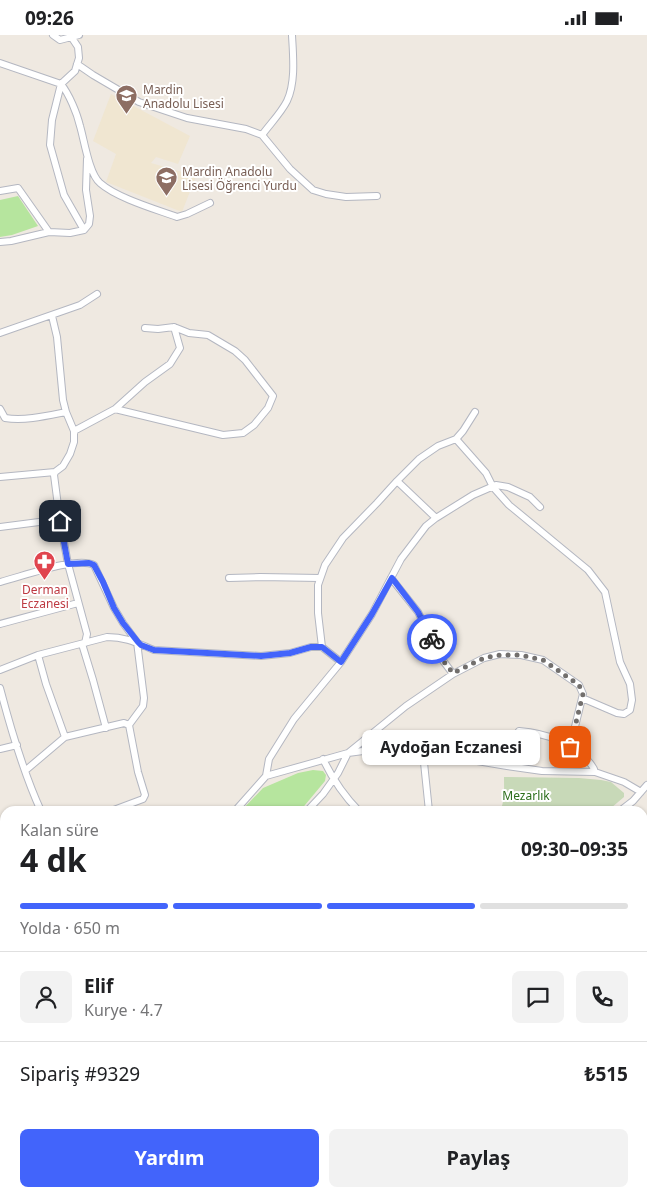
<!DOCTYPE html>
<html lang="tr">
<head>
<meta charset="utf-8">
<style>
  :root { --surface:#fff; --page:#f2f2f2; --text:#202124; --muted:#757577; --line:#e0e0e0; --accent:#4264fb }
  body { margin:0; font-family:"Noto Sans",sans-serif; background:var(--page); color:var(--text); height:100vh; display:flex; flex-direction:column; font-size:19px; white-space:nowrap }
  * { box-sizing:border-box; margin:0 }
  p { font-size:16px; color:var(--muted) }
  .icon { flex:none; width:28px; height:28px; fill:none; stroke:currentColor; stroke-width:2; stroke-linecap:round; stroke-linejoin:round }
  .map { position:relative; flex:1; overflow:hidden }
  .panel { position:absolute; left:0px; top:771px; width:648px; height:391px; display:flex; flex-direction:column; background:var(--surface); border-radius:15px 15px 0 0; box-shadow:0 1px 4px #0004 }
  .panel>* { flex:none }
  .pin { position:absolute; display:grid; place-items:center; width:42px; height:42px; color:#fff; margin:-21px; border-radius:10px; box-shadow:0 2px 8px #0006 }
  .courier { position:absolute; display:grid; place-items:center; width:50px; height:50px; margin:-25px; border:4px solid #4264fb; border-radius:50%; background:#fff; color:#222; box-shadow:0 1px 6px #0007 }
  .bubble { position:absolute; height:35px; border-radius:8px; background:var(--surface); box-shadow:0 1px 4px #0004; font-size:16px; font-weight:700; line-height:35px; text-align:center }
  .headline em { font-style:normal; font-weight:700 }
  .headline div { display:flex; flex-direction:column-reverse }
  .headline { display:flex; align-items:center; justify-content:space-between; height:85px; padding:0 20px }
  h1 { font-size:32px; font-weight:700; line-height:38px }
  .bar { display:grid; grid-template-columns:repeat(4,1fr); gap:8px 5px; align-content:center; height:60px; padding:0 20px }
  .bar i { height:6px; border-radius:4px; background:var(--line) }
  .bar .selected { background:var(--accent) }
  .bar p { grid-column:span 4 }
  .line { display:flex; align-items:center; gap:12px; padding:0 20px; border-top:1px solid var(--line) }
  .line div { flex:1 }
  .round { display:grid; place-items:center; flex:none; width:52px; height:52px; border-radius:8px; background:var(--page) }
  .primary-button { display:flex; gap:10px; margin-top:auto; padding:10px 20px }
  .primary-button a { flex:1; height:58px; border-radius:8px; background:var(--accent); color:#fff; font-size:20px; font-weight:700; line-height:58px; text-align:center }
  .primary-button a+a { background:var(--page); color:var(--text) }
  .status { display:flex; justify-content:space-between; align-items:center; height:35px; padding:0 25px; background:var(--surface); direction:ltr }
  .status svg { height:14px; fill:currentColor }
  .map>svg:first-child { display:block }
</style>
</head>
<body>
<div class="status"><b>09:26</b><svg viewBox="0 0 49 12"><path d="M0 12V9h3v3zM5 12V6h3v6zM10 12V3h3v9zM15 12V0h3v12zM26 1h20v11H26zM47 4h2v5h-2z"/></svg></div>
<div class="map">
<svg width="647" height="1162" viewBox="0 0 647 1162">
  <rect width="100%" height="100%" fill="#efe9e1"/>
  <path fill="#f0e6d1" d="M111,59L190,101L178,129L156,122L151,128L196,141L182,177L106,147L116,119L93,106Z"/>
  <path fill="#b6e59e" d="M18,161L38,191L12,200L0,202V165Z
    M313,735L323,736L326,740L325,746L300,776H241L263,753L298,738Z"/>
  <path fill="#c8d9b8" d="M504,742L579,743L601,745L611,747L624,758V762L611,773L606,776H500C505,766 504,754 504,742Z"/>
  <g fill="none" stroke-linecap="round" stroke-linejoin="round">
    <defs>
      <path id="minor" d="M53,0L60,5L79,0
        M72,3L78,12L79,23L75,36L61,49L52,85L50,110L64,160L84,195
        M0,28L61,49C69,59 77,78 80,91C84,104 89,139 100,148C117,163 155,174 177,182L187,179L210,168
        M77,29L93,40L139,67L187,83L246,94L262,100L290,134L313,155L326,159L346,162L377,161
        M262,100C270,89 281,78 287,66C296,47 293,20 292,0
        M0,156L18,153L49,197
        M0,207L11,206L49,197L70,198L84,195L89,189L90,181L86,155L87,124
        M52,281L57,302L63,365L66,377L74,396V407L70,419L63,431L55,437L54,440L60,486
        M0,298L80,270L97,259
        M0,374L5,383C25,386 46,381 66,377
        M115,374L145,347L170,329L180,313L174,292
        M74,396L115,374L223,400L243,398L254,390L268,373L273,361L245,325L235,316L208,300L189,298L174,292L158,294L145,293
        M456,404L486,438L493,452L509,470L588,535L605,557L620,627L630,649L632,665L630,675L624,679L617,678L582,663
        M0,442L55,437
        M397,446L436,483
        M0,492L39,487L60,486L68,529L87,599L85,608
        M229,543L260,542L320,543
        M391,543L418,577L441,623L453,639
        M0,547C21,542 76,521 94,530L114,573L123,588L137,607L144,663L143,671L129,690
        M0,589L78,568
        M82,609L93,645L106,693
        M322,612L318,578V550L325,530L343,503L377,468L397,446L419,424L438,411L456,404L463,396L475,377
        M38,620L46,649L65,702
        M0,635L38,620L107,602C127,602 137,608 154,615L261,621L290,618L311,612H322L341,627
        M0,653C11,695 23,737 41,776
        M0,714L17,710
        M423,718L429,776
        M323,724C333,745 343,760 359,776
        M507,731L517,699L519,696C532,697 549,701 561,706C572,712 592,725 595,737
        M26,735L65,702L124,688L129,690L138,737L145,760L143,764L111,776
        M266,741L269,724L294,684L341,627L372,579L401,524L426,491L436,483L473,460L496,450L508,452L530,462L540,472
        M235,776L266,741L348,718L393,712L507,731L542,736L595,737L624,747L641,757
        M307,776L323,759L338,738L348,718L406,671L453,639L484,623L500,619L521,620L543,625L579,650L583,659L570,712
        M620,776L633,766L647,750
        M0,796L5,800
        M0,850L5,853
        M0,898L5,900
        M0,939L5,941
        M0,1064L5,1057
        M0,1120L5,1126
        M37,1158L40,1162
        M319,1162L329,1158"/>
      <path id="major" d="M0,1012L5,1014
        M297,1162L298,1158
        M309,1162L310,1158"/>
      <path id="highway" d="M642,825H647
        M642,833H647
        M0,967L5,969
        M0,978L5,980
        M0,1007L5,1006"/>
    </defs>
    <use href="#minor" stroke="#b4b7c1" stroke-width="8"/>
    <use href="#major" stroke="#c9c9c9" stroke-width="9"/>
    <use href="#highway" stroke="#c9c9c9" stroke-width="10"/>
    <use href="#minor" stroke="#fff" stroke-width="6"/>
    <use href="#major" stroke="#f2d163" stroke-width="8"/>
    <use href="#highway" stroke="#ffa35c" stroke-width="9"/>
  </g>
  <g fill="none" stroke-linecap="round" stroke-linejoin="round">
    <path stroke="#726f6d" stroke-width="5" stroke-dasharray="0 9" d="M432,604L441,623L453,638L484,623L500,620H520L543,625L579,650L583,659L570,712"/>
    <path stroke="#4264fb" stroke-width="6" d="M60,486L68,529L89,528L94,530L103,547L114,573L123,588L138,607L141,610L154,615L261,621L290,618L311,612H322L341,627L372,579L392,543L418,577L432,604"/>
  </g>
  <defs>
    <symbol id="school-pin" viewBox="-11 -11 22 30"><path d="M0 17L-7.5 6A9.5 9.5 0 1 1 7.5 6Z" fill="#8d6e63" stroke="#fff"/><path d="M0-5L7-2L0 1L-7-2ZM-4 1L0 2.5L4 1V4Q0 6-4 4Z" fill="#fff"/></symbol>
    <symbol id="pharmacy-pin" viewBox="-11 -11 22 30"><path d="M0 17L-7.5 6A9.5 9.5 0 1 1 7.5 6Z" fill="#e0444e" stroke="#fff"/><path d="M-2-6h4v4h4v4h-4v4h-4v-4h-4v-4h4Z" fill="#fff"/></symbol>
  </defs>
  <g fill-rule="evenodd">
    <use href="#school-pin" x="114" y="48" width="25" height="34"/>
    <use href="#school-pin" x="154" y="130" width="25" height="34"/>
    <use href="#pharmacy-pin" x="32" y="514" width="25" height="34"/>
  </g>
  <g text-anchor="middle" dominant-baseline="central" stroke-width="4" stroke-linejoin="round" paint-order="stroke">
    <g font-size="12" fill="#785e54" stroke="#fff" text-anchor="start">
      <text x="143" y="54">Mardin<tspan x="143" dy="14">Anadolu Lisesi</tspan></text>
      <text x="182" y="136">Mardin Anadolu<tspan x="182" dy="14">Lisesi Öğrenci Yurdu</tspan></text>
    </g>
    <g font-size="12" fill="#be3a42" stroke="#fff">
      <text x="45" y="554">Derman<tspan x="45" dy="14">Eczanesi</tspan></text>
    </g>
    <g font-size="12" fill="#2c6e1b" stroke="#fff">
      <text x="526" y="760">Mezarlık</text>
    </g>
  </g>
</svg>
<div class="pin" style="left:570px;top:712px;background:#ea580c"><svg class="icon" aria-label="bag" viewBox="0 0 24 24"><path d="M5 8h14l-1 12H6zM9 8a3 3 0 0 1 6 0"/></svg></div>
<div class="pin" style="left:60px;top:486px;background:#1f2937"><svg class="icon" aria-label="home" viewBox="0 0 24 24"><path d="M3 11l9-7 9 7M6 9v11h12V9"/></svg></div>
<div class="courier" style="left:432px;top:604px"><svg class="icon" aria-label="bike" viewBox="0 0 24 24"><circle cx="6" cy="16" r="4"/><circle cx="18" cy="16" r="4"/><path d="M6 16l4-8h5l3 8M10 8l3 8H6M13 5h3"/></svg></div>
<div class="bubble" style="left:362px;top:695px;width:178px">Aydoğan Eczanesi</div>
<section class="panel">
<div class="headline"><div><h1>4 dk</h1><p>Kalan süre</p></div><em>09:30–09:35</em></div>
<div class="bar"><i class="selected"></i><i class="selected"></i><i class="selected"></i><i></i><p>Yolda · 650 m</p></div>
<div class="line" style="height:90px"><a class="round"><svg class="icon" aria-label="person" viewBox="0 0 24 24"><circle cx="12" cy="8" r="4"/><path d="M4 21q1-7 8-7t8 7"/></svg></a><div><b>Elif</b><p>Kurye · 4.7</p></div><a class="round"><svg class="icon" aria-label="chat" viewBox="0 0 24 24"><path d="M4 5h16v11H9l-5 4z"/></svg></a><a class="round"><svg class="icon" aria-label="phone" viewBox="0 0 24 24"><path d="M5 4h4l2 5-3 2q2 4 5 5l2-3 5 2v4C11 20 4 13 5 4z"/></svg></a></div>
<div class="line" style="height:65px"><div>Sipariş #9329</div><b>₺515</b></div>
<div class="primary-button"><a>Yardım</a><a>Paylaş</a></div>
</section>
</div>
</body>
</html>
